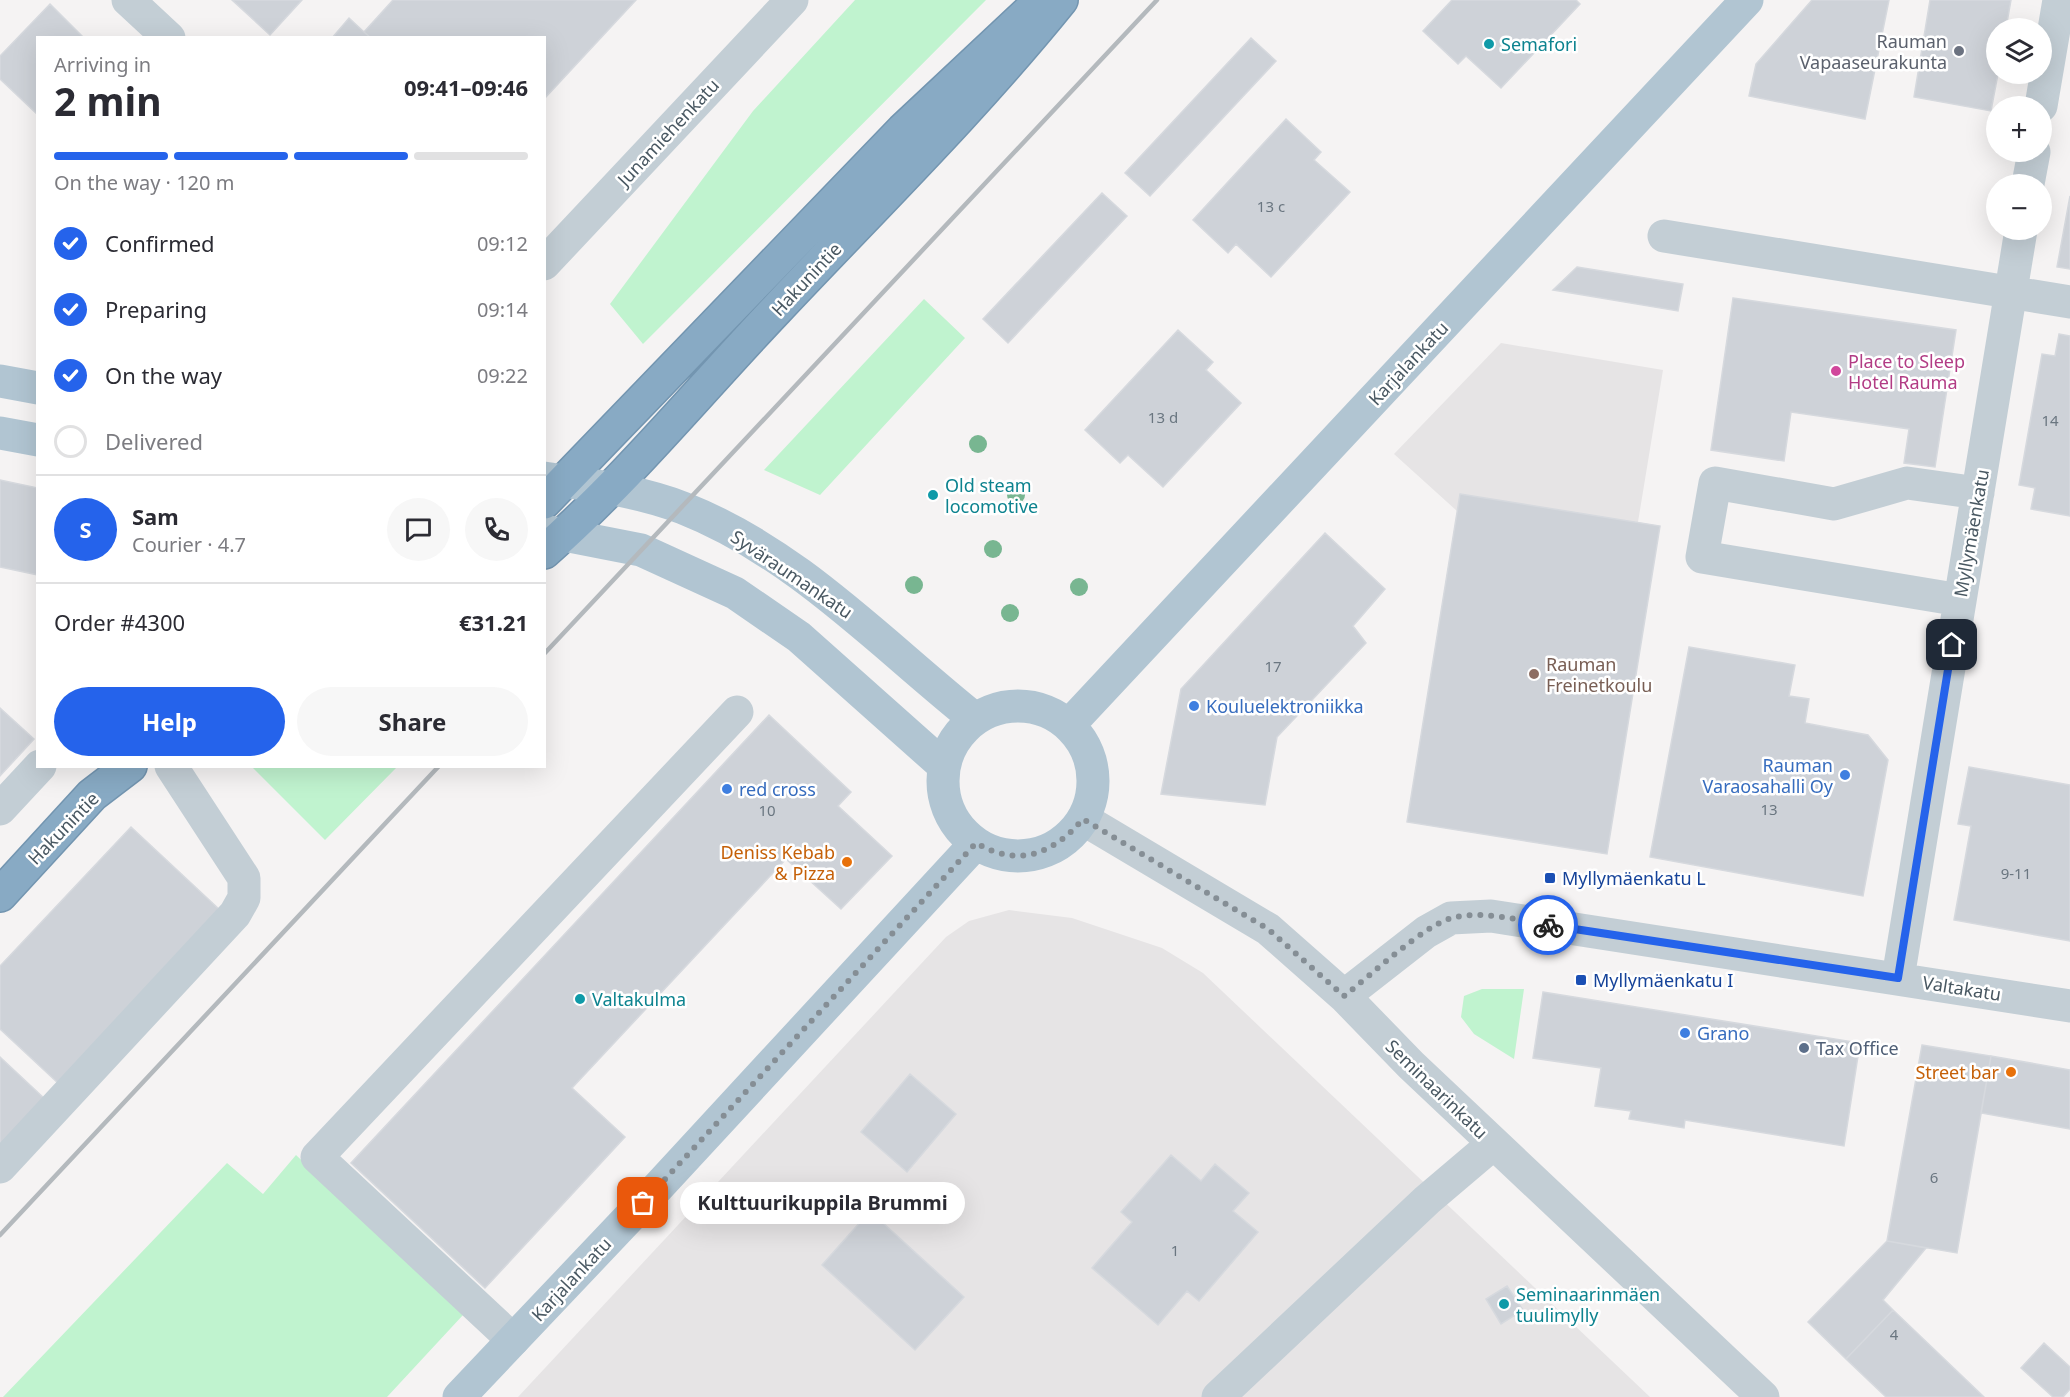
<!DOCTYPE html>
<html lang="en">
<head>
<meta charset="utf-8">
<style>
  :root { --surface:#fff; --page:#f7f7f7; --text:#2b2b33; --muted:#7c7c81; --line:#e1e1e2; --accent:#2563eb }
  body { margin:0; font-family:"Noto Sans",sans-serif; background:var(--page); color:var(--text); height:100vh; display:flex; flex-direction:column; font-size:22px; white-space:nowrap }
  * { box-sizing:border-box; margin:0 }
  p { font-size:20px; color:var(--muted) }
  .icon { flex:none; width:33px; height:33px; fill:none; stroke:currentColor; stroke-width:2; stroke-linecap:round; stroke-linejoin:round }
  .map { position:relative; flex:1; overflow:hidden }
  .sheet { position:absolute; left:36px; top:36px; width:510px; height:732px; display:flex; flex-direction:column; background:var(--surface); border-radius:0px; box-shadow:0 6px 24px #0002 }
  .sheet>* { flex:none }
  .buttons { position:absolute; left:1986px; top:18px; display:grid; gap:12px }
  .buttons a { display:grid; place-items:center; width:66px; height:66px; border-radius:50%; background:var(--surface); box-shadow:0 6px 24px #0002; font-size:30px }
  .pin { position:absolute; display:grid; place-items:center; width:51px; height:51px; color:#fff; margin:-26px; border-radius:12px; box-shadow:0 3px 9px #0006 }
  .courier { position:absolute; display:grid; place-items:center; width:60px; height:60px; margin:-30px; border:4px solid #2563eb; border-radius:50%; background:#fff; color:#222; box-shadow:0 2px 8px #0007 }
  .bubble { position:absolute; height:42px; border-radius:21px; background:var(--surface); box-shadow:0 6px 24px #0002; font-size:20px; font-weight:700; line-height:42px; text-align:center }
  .headline em { font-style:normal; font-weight:700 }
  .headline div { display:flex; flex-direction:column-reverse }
  .headline { display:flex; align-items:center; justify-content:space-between; height:102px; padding:0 18px }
  h1 { font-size:39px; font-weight:700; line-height:45px }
  .bar { display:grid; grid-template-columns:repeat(4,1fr); gap:9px 6px; align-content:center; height:72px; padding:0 18px }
  .bar i { height:8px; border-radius:4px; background:var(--line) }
  .bar .on { background:var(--accent) }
  .bar p { grid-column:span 4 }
  .line { display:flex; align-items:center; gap:15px; padding:0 18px; border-top:2px solid var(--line) }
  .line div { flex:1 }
  .round { display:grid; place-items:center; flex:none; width:63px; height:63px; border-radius:32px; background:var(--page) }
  ol { padding:0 18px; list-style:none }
  li { display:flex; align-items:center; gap:18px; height:66px }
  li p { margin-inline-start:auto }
  li .icon { padding:6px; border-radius:50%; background:var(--accent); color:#fff; stroke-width:4 }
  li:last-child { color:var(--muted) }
  li i { width:33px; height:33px; border:3px solid var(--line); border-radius:50% }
  .cta { display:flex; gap:12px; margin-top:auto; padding:12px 18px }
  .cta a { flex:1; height:69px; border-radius:36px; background:var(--accent); color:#fff; font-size:24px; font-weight:700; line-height:69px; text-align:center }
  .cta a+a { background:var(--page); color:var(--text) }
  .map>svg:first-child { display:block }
</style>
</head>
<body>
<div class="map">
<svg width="2070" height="1397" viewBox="0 0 2070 1397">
  <rect width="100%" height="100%" fill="#f5f3f3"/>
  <path fill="#e6e4e5" d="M1501,343L1663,370L1638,522L1660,526L1607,854L1407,822L1457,511L1394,454Z
    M1009,910L1072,918L1162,948L1203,973L1650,1397H518L946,937L969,921Z"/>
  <path fill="#c0f3cf" d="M855,0H986L643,344L610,304L753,111Z
    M924,299L965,338L820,495L764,470Z
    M252,767H397L325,840Z
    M1482,989H1524L1514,1059L1474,1034L1461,1017L1464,996Z
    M296,1155L463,1315L387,1397H3L227,1163L263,1194Z"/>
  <path fill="#ced2d8" stroke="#d6d9de" stroke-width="1.5" d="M232,0H302L270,35Z
    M393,0H636L544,99V38H371L364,32Z
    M1452,0H1576L1580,4L1501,88L1466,56L1458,64L1423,31Z
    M1812,0H1889L1865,119L1749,96L1756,64Z
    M1930,0H2011L2006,28H1996L1998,74L1991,111L1914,97Z
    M50,4L84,38H38V115L0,79V56Z
    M349,18L364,32L371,38H332Z
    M1251,38L1276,61L1150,196L1125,173Z
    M1286,119L1321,152L1314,160L1350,192L1271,277L1236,244L1228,253L1193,220Z
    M1102,193L1127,216L1008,343L983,319Z
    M2070,196V269L2057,267Z
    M1577,267L1683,284L1678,311L1553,290Z
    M1733,298L1956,330L1935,467L1904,463L1909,429L1791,412L1784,461L1711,450Z
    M1178,330L1213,362L1206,370L1241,403L1163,487L1128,455L1120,463L1085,430Z
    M2059,334L2070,336V516L2031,509L2035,488L2019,485L2042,354L2055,356Z
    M0,480L38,488V575L0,567Z
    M1460,494L1660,526L1607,854L1407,822Z
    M1325,533L1385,589L1353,626L1366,643L1277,737L1265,805L1161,794L1181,689Z
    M1689,647L1795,665L1789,696L1809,699L1805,723L1868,735L1888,760L1863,896L1650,857Z
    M0,708L34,739L0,776Z
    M769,715L851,792L838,806L892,856L841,909L786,859L572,1088L625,1137L485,1288L351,1163Z
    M1969,767L2070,785V941L1954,920L1971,826L1958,824Z
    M131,827L221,911L59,1084L0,1029V966Z
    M1543,992L1860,1043L1844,1146L1685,1120L1684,1128L1629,1119L1631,1111L1595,1106L1601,1068L1533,1058Z
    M1922,1045L1991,1056L1957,1253L1887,1241Z
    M1991,1056L2070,1070V1129L1981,1113Z
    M0,1057L46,1100L0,1150Z
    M910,1074L956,1114L907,1172L861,1132Z
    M1171,1155L1201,1181L1215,1164L1249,1193L1233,1211L1258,1232L1199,1301L1187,1291L1158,1325L1092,1268L1132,1222L1121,1212Z
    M870,1211L964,1297L915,1350L822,1265Z
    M1887,1241L1926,1248L1883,1300L1893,1310L1846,1359L1808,1322Z
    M1507,1286L1523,1310L1501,1324L1486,1299Z
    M1893,1310L1984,1397H1886L1846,1359Z
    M2044,1343L2070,1367V1389L2063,1397H2053L2021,1368Z"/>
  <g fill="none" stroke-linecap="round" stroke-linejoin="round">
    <defs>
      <path id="highway" d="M544,502L903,130L1030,11
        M544,552C628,478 699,391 776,310C872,208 973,109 1061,0
        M0,895L92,795L130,766"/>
    </defs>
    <use href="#highway" stroke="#7395b0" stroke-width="36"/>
    <path stroke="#c3ced5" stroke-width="33" d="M128,0L169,38
      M2041,106L2059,0
      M2028,184L2034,152
      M1664,236L2070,302
      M544,264L792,0
      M1960,600L1702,557L1715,483L1834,504L1907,483L1978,493
      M0,809L40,766
      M1083,819L1268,929L1344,996L1411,1065L1763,1397
      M1898,978L2021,230
      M1344,996L1426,932L1451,918L1491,916L2070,1006
      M0,1167L235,914L244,898V878L171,766
      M513,1340L317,1157L737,712
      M1218,1397L1427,1200L1493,1144"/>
    <path stroke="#b1c5d2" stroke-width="33" d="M0,381L38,388
      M0,433L38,440
      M544,478C590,485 640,491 683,508C797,553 881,644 975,719
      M544,531L641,550L735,593L799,637L944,766
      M943 781a75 75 0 1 1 150 0a75 75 0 1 1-150 0Z
      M1069,725L1747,0
      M459,1397L659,1186L976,843"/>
    <use href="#highway" stroke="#88aac4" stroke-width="33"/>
    <path stroke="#b4b9bd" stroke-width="4.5" d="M544,654L1157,0
      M0,1235L439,766"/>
  </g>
  <g fill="#78b691">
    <circle cx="978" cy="444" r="9"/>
    <circle cx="1016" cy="495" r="9"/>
    <circle cx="993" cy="549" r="9"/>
    <circle cx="914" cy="585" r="9"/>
    <circle cx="1079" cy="587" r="9"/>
    <circle cx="1010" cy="613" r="9"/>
  </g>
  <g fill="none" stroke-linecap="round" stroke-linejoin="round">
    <path stroke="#858e95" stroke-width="6" stroke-dasharray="0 10.8" d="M643,1203L976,843C1019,868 1053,854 1083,819L1268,929L1344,996C1369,977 1424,925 1452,918C1482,910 1518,920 1548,925"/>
    <path stroke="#2563eb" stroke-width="8" d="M1548,925L1898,978L1952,645"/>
  </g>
  <g fill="#0f9aa8" stroke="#fff" stroke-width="2">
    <circle cx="1489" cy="44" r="6"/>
    <circle cx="933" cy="495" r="6"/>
    <circle cx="580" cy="999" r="6"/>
    <circle cx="1504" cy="1304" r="6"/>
  </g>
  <circle fill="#6b7280" stroke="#fff" stroke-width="2" cx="1959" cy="51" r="6"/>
  <circle fill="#d1479c" stroke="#fff" stroke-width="2" cx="1836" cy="371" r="6"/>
  <circle fill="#8d6e63" stroke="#fff" stroke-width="2" cx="1534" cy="674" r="6"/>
  <g fill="#3f7fe0" stroke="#fff" stroke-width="2">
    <circle cx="1194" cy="706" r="6"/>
    <circle cx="1845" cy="775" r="6"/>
    <circle cx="727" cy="789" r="6"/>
    <circle cx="1685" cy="1033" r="6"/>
  </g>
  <g fill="#e8710a" stroke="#fff" stroke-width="2">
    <circle cx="847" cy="862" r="6"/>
    <circle cx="2011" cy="1072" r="6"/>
  </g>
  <g fill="#1a4fb4" stroke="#fff" stroke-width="2">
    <rect x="1544" y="872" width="12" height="12" rx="3"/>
    <rect x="1575" y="974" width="12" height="12" rx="3"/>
  </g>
  <circle fill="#5c6f8a" stroke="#fff" stroke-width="2" cx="1804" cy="1048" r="6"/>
  <g text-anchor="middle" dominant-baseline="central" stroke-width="5" stroke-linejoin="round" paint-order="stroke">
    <g font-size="15" fill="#6a7680">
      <text x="1271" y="206">13 c</text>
      <text x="1163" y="417">13 d</text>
      <text x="2050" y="420">14</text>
      <text x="1273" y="666">17</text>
      <text x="1769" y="809">13</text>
      <text x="767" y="810">10</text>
      <text x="2016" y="873">9-11</text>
      <text x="1934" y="1177">6</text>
      <text x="1175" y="1250">1</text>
      <text x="1894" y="1334">4</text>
    </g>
    <g font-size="18" fill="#5b616d" stroke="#fff" text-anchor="end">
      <text x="1947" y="41">Rauman<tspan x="1947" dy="21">Vapaaseurakunta</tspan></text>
    </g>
    <g font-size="18" fill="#0d838f" stroke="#fff" text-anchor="start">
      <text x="1501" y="44">Semafori</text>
      <text x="945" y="485">Old steam<tspan x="945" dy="21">locomotive</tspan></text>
      <text x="592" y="999">Valtakulma</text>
      <text x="1516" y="1294">Seminaarinmäen<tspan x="1516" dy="21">tuulimylly</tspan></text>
    </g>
    <g font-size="18" fill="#495862" stroke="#fff">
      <text transform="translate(668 132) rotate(-47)">Junamiehenkatu</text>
      <text transform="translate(806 279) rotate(-47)">Hakunintie</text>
      <text transform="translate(1408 363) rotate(-47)">Karjalankatu</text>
      <text transform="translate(1971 533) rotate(-80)">Myllymäenkatu</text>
      <text transform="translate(792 574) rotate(34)">Syväraumankatu</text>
      <text transform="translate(63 828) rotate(-46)">Hakunintie</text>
      <text transform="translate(1962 988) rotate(9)">Valtakatu</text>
      <text transform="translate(1437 1089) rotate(44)">Seminaarinkatu</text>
      <text transform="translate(571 1279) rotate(-47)">Karjalankatu</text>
    </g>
    <g font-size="18" fill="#b23c85" stroke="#fff" text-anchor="start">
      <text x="1848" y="361">Place to Sleep<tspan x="1848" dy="21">Hotel Rauma</tspan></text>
    </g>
    <g font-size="18" fill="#785e54" stroke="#fff" text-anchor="start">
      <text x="1546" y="664">Rauman<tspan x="1546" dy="21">Freinetkoulu</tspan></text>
    </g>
    <g font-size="18" fill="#366cbe" stroke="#fff" text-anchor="start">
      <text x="1206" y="706">Kouluelektroniikka</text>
      <text x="1833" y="765" text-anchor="end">Rauman<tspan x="1833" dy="21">Varaosahalli Oy</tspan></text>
      <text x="739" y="789">red cross</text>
      <text x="1697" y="1033">Grano</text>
    </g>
    <g font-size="18" fill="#c56008" stroke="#fff" text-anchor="end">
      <text x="835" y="852">Deniss Kebab<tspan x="835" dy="21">&amp; Pizza</tspan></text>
      <text x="1999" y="1072">Street bar</text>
    </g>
    <g font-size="18" fill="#164399" stroke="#fff" text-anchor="start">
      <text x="1562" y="878">Myllymäenkatu L</text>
      <text x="1593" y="980">Myllymäenkatu I</text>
    </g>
    <g font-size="18" fill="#4e5e75" stroke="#fff" text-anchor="start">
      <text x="1816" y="1048">Tax Office</text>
    </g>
  </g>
</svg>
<div class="buttons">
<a><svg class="icon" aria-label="layers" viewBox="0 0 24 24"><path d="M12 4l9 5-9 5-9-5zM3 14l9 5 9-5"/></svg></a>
<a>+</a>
<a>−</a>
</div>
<div class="pin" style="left:643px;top:1203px;background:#ea580c"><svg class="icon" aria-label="bag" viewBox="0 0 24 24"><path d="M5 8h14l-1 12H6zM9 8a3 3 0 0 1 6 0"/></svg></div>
<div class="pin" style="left:1952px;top:645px;background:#1f2937"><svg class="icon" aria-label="home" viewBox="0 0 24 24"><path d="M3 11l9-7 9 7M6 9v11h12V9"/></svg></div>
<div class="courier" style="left:1548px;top:925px"><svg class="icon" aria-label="bike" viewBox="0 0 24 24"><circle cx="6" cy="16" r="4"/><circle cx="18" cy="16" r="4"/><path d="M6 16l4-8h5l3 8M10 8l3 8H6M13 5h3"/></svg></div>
<div class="bubble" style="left:680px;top:1182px;width:285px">Kulttuurikuppila Brummi</div>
<section class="sheet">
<div class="headline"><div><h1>2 min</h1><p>Arriving in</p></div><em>09:41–09:46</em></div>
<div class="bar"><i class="on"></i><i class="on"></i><i class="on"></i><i></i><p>On the way · 120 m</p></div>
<ol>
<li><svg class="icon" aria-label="check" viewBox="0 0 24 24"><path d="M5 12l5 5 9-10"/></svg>Confirmed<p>09:12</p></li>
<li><svg class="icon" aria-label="check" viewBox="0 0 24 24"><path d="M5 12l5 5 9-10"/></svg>Preparing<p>09:14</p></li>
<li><svg class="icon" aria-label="check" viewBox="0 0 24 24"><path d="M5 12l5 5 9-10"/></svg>On the way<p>09:22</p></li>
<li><i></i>Delivered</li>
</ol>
<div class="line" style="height:108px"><b class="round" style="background:var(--accent);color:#fff">S</b><div><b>Sam</b><p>Courier · 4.7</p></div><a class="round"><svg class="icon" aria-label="chat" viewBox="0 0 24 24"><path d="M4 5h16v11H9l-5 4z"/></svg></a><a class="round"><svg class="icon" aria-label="phone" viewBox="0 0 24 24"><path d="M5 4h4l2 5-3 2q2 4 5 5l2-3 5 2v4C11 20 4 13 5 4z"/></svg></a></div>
<div class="line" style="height:78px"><div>Order #4300</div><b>€31.21</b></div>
<div class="cta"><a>Help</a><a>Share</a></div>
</section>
</div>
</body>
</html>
